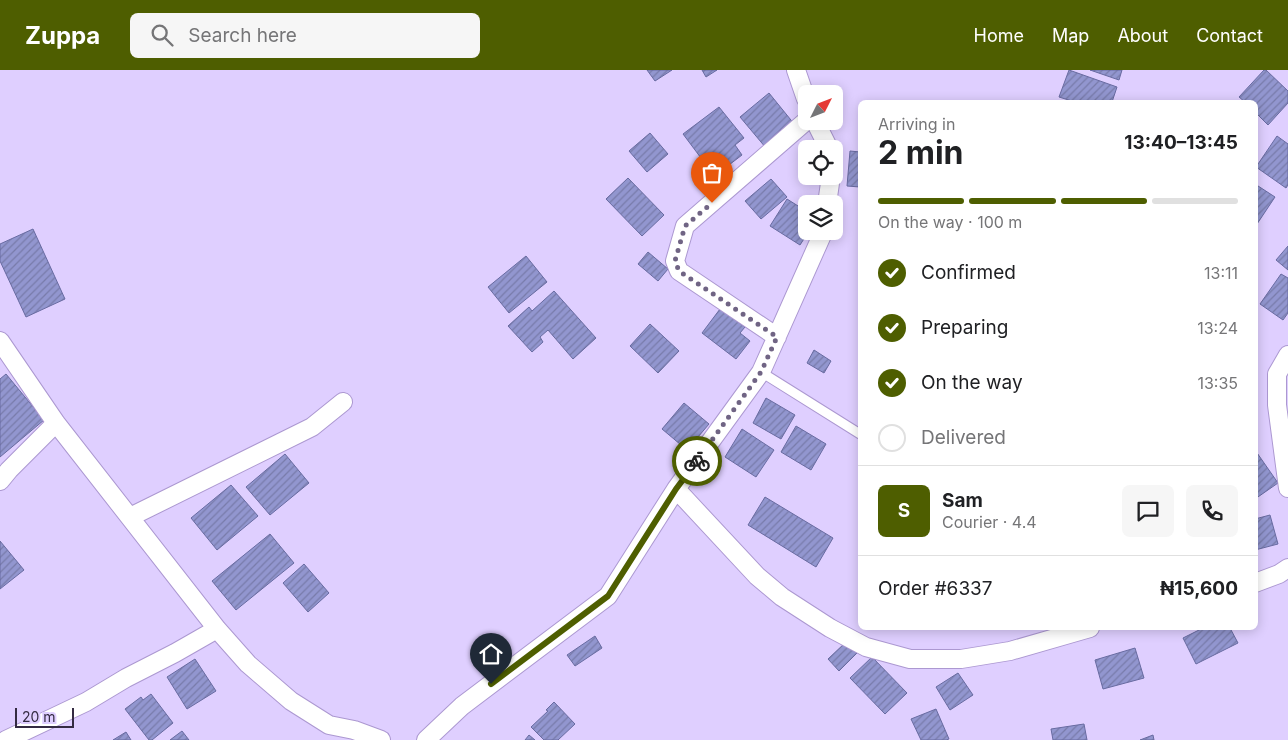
<!DOCTYPE html>
<html lang="en">
<head>
<meta charset="utf-8">
<style>
  :root { --surface:#fff; --page:#f6f6f6; --text:#202124; --muted:#757577; --line:#e0e0e0; --accent:#4e5e00 }
  body { margin:0; font-family:Inter,sans-serif; background:var(--page); color:var(--text); height:100vh; display:flex; flex-direction:column; font-size:19px; white-space:nowrap }
  * { box-sizing:border-box; margin:0 }
  p { font-size:16px; color:var(--muted) }
  .icon { flex:none; width:28px; height:28px; fill:none; stroke:currentColor; stroke-width:2; stroke-linecap:round; stroke-linejoin:round }
  .map { position:relative; flex:1; overflow:hidden }
  .panel { position:absolute; left:858px; top:30px; width:400px; height:530px; display:flex; flex-direction:column; background:var(--surface); border-radius:8px; box-shadow:0 2px 12px #0003 }
  .panel>* { flex:none }
  .needle { width:32px; rotate:48deg }
  .tools { position:absolute; left:798px; top:15px; display:grid; gap:10px }
  .tools a { display:grid; place-items:center; width:45px; height:45px; border-radius:8px; background:var(--surface); box-shadow:0 2px 12px #0003; font-size:25px }
  .scale { position:absolute; left:15px; bottom:12px; width:59px; box-sizing:border-box; padding-left:5px; border:2px solid #342b42; border-top:0; font-size:14px; line-height:18px; white-space:nowrap; color:#342b42; -webkit-text-stroke:4px #dfcfff; paint-order:stroke }
  .pin { position:absolute; display:grid; place-items:center; width:42px; height:42px; color:#fff; margin:-51px -21px; border-radius:50% 50% 50% 0; rotate:-45deg; box-shadow:0 0 5px #0007 }
  .pin .icon { rotate:45deg }
  .courier { position:absolute; display:grid; place-items:center; width:50px; height:50px; margin:-25px; border:4px solid #4e5e00; border-radius:50%; background:#fff; color:#222; box-shadow:0 1px 6px #0007 }
  .overview em { font-style:normal; font-weight:700 }
  .overview div { display:flex; flex-direction:column-reverse }
  .overview { display:flex; align-items:center; justify-content:space-between; height:85px; padding:0 20px }
  h1 { font-size:32px; font-weight:700; line-height:38px }
  .bar { display:grid; grid-template-columns:repeat(4,1fr); gap:8px 5px; align-content:center; height:60px; padding:0 20px }
  .bar i { height:6px; border-radius:4px; background:var(--line) }
  .bar .selected { background:var(--accent) }
  .bar p { grid-column:span 4 }
  .line { display:flex; align-items:center; gap:12px; padding:0 20px; border-top:1px solid var(--line) }
  .line div { flex:1 }
  .round { display:grid; place-items:center; flex:none; width:52px; height:52px; border-radius:8px; background:var(--page) }
  ol { padding:0 20px; list-style:none }
  li { display:flex; align-items:center; gap:15px; height:55px }
  li p { margin-inline-start:auto }
  li .icon { padding:5px; border-radius:50%; background:var(--accent); color:#fff; stroke-width:4 }
  li:last-child { color:var(--muted) }
  li i { width:28px; height:28px; border:2px solid var(--line); border-radius:50% }
  header { display:flex; align-items:center; gap:30px; box-sizing:border-box; height:70px; padding:0 25px; background:var(--accent); color:#fff }
  header strong { font-size:24px }
  nav { display:flex; gap:28px; margin-inline-start:auto; font-size:18px }
  .search { width:350px; height:45px; background:var(--page); display:flex; align-items:center; gap:12px; box-sizing:border-box; padding:0 18px; border-radius:8px; color:var(--muted); font-size:19px }
  .map>svg:first-child { display:block }
</style>
</head>
<body>
<header>
<strong>Zuppa</strong>
<div class="search"><svg class="icon" aria-label="search" viewBox="0 0 24 24"><circle cx="10" cy="10" r="6"/><path d="M15 15l6 6"/></svg>Search here</div>
<nav><a>Home</a><a>Map</a><a>About</a><a>Contact</a></nav>
</header>
<div class="map">
<svg width="1288" height="670" viewBox="0 0 1288 670">
  <defs>
    <pattern id="building-hatch" width="6" height="6" patternUnits="userSpaceOnUse" patternTransform="scale(1.25)"><rect width="6" height="6" fill="#9296cf"/><path d="M-1 1l2-2M0 6l6-6M5 7l2-2" fill="none" stroke="#787baa"/></pattern>
  </defs>
  <rect width="100%" height="100%" fill="#dfcfff"/>
  <path fill="url(#building-hatch)" stroke="#686ba1" d="M647,0H672L655,11Z
    M702,0H717L706,7Z
    M1069,0L1117,17L1112,32H1075L1059,27Z
    M1090,0H1122L1119,10Z
    M1264,0H1266L1288,21V33L1268,55L1255,42V32H1245L1239,27Z
    M769,23L795,55L766,78L740,47Z
    M719,37L744,68L735,75L742,85L725,98L717,88L707,96L683,64Z
    M650,63L668,84L647,102L629,81Z
    M1277,66L1288,74V115L1286,118L1256,97Z
    M850,81L860,82V117L847,116Z
    M628,108L664,145L642,166L606,129Z
    M771,109L787,127L761,149L745,131Z
    M1255,114L1275,127L1257,154L1255,153Z
    M787,129L806,141V161H809L800,175L770,156Z
    M33,159L65,229L26,247L0,191V174Z
    M1288,176V200L1276,190Z
    M648,182L668,199L658,211L638,194Z
    M526,186L547,212L509,243L488,217Z
    M1281,204L1288,208V243L1283,250L1260,234Z
    M554,221L596,268L573,289L548,260L540,267L543,272L532,282L508,256L529,237L532,241Z
    M720,239L745,257L740,263L750,271L736,289L702,263Z
    M650,254L679,281L658,303L630,276Z
    M814,280L831,291L824,303L807,293Z
    M6,304L44,350L0,387V309Z
    M766,328L795,345L781,369L753,353Z
    M684,333L709,354L687,380L662,359Z
    M796,356L826,374L811,400L781,382Z
    M742,359L774,380L756,407L725,387Z
    M1255,380L1278,413L1255,429Z
    M285,384L309,413L270,445L246,417Z
    M231,415L258,446L217,480L191,448Z
    M765,427L833,468L816,497L748,455Z
    M1270,445L1278,474L1255,480V449Z
    M270,464L294,493L236,540L212,511Z
    M0,471L24,500L0,519Z
    M304,494L329,523L308,542L283,513Z
    M1203,558H1230L1238,573L1196,594L1183,568Z
    M595,566L602,578L575,596L567,585Z
    M846,572L857,583L839,601L828,589Z
    M1135,578L1144,608L1103,619L1095,590Z
    M872,587L907,623L885,644L850,608Z
    M195,589L216,621L187,639L167,607Z
    M958,603L973,625L950,640L936,617Z
    M151,624L173,653L152,670H149L125,639L141,627L143,630Z
    M554,632L575,654L558,670H544L531,657L548,641L546,640Z
    M936,639L949,669L946,670H921L911,649Z
    M1084,654L1087,670H1053L1051,659Z
    M182,661L189,670H170Z
    M126,662L131,670H113Z
    M529,665L535,670H525Z
    M1153,665L1154,670H1140Z"/>
  <g fill="none" stroke-linecap="round" stroke-linejoin="round">
    <defs>
      <path id="service" d="M761,302L860,364"/>
      <path id="minor" d="M796,0L806,29
        M815,51L829,79
        M827,134L831,106
        M777,267L679,201L675,191L685,156L806,51
        M0,271L56,353L217,559L248,594L291,631L329,655L354,660L381,670
        M1288,285L1277,304V335L1288,418
        M0,411L9,400L56,353
        M676,419L757,506L782,527L830,558L866,577L910,589H961L1010,581L1090,558
        M130,447L312,357L343,332
        M1255,513L1279,504L1288,498
        M6,670L86,632L126,608L175,583L217,559
        M426,670L462,636L608,526L676,419L761,302L822,165L823,161"/>
    </defs>
    <use href="#service" stroke="#ac98d1" stroke-width="11"/>
    <use href="#minor" stroke="#ac98d1" stroke-width="20"/>
    <use href="#service" stroke="#fff" stroke-width="9"/>
    <use href="#minor" stroke="#fff" stroke-width="18"/>
  </g>
  <g fill="none" stroke-linecap="round" stroke-linejoin="round">
    <path stroke="#706484" stroke-width="5" stroke-dasharray="0 9" d="M697,391L761,302L777,267L679,201L675,191L685,156L712,133"/>
    <path stroke="#4e5e00" stroke-width="6" d="M491,614L608,526L676,419L697,391"/>
  </g>
</svg>
<div class="tools">
<a><svg class="needle" viewBox="-14 -14 28 28"><path d="M0-13l5 13h-10z" fill="#e53935"/><path d="M0 13l5-13h-10z" fill="#757577"/></svg></a>
<a><svg class="icon" aria-label="locate" viewBox="0 0 24 24"><circle cx="12" cy="12" r="6"/><path d="M12 2v4M12 18v4M2 12h4M18 12h4"/></svg></a>
<a><svg class="icon" aria-label="layers" viewBox="0 0 24 24"><path d="M12 4l9 5-9 5-9-5zM3 14l9 5 9-5"/></svg></a>
</div>
<div class="scale">20 m</div>
<div class="pin" style="left:712px;top:133px;background:#ea580c"><svg class="icon" aria-label="bag" viewBox="0 0 24 24"><path d="M5 8h14l-1 12H6zM9 8a3 3 0 0 1 6 0"/></svg></div>
<div class="pin" style="left:491px;top:614px;background:#1f2937"><svg class="icon" aria-label="home" viewBox="0 0 24 24"><path d="M3 11l9-7 9 7M6 9v11h12V9"/></svg></div>
<div class="courier" style="left:697px;top:391px"><svg class="icon" aria-label="bike" viewBox="0 0 24 24"><circle cx="6" cy="16" r="4"/><circle cx="18" cy="16" r="4"/><path d="M6 16l4-8h5l3 8M10 8l3 8H6M13 5h3"/></svg></div>
<section class="panel">
<div class="overview"><div><h1>2 min</h1><p>Arriving in</p></div><em>13:40–13:45</em></div>
<div class="bar"><i class="selected"></i><i class="selected"></i><i class="selected"></i><i></i><p>On the way · 100 m</p></div>
<ol>
<li><svg class="icon" aria-label="check" viewBox="0 0 24 24"><path d="M5 12l5 5 9-10"/></svg>Confirmed<p>13:11</p></li>
<li><svg class="icon" aria-label="check" viewBox="0 0 24 24"><path d="M5 12l5 5 9-10"/></svg>Preparing<p>13:24</p></li>
<li><svg class="icon" aria-label="check" viewBox="0 0 24 24"><path d="M5 12l5 5 9-10"/></svg>On the way<p>13:35</p></li>
<li><i></i>Delivered</li>
</ol>
<div class="line" style="height:90px"><b class="round" style="background:var(--accent);color:#fff">S</b><div><b>Sam</b><p>Courier · 4.4</p></div><a class="round"><svg class="icon" aria-label="chat" viewBox="0 0 24 24"><path d="M4 5h16v11H9l-5 4z"/></svg></a><a class="round"><svg class="icon" aria-label="phone" viewBox="0 0 24 24"><path d="M5 4h4l2 5-3 2q2 4 5 5l2-3 5 2v4C11 20 4 13 5 4z"/></svg></a></div>
<div class="line" style="height:65px"><div>Order #6337</div><b>₦15,600</b></div>
</section>
</div>
</body>
</html>
